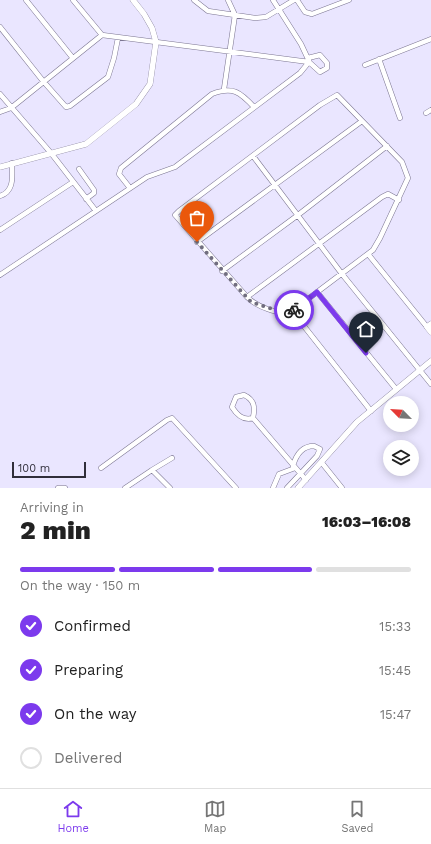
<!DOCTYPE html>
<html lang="en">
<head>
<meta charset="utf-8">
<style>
  :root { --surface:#fff; --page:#f6f6f6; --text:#222; --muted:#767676; --line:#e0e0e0; --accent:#7c3aed }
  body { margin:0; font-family:"Work Sans",sans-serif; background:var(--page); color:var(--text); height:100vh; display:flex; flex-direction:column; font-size:15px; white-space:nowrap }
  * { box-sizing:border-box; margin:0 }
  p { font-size:13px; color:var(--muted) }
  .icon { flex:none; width:22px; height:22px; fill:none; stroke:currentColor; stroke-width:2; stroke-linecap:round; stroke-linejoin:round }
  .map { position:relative; height:488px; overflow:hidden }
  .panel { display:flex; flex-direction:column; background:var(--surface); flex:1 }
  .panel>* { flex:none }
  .needle { width:26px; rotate:294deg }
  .fabs { position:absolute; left:383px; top:396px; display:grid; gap:8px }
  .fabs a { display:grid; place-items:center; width:36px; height:36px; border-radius:50%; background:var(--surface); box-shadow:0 2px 10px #0003; font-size:20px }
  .scale { position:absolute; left:12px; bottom:10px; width:74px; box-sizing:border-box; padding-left:4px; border:2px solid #302e3a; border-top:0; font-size:11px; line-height:14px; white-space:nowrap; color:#302e3a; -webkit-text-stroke:3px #eae6ff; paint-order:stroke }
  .pin { position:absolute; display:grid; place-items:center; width:34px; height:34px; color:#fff; margin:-41px -17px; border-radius:50% 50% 50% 0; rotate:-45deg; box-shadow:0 0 4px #0007 }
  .pin .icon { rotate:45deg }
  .courier { position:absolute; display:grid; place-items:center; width:40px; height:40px; margin:-20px; border:3px solid #7c3aed; border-radius:50%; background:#fff; color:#222; box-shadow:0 1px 5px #0007 }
  .summary em { font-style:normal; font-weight:800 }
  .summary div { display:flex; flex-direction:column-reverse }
  .summary { display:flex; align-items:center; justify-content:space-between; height:68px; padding:0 20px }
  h1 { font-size:26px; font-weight:800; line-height:30px }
  .bar { display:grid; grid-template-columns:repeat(4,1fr); gap:6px 4px; align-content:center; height:48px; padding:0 20px }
  .bar i { height:5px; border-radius:3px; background:var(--line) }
  .bar .current { background:var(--accent) }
  .bar p { grid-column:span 4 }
  ol { padding:0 20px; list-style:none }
  li { display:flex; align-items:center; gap:12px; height:44px }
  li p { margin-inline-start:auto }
  li .icon { padding:4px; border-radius:50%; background:var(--accent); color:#fff; stroke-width:4 }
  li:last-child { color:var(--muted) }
  li i { width:22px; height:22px; border:2px solid var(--line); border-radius:50% }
  .tab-bar { display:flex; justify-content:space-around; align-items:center; height:56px; border-top:1px solid var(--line); background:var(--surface); font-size:11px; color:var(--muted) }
  .tab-bar a { display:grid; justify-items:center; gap:2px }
  .tab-bar .current { color:var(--accent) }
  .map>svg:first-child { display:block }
</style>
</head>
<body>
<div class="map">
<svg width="431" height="488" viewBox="0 0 431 488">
  <rect width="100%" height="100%" fill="#eae6ff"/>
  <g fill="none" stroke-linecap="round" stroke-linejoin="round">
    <defs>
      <path id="minor" d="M26,0L72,57
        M73,0L102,35L309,62L320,72L327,68V63L320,55L308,58
        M194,0L208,11L255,18L266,17L294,0
        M273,0L301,44L309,61
        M297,0L305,12L312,14L349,0
        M0,27L43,81L66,107L70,106L108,77L114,58L118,38
        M379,59L400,118
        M365,65L431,39
        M224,89L235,15L228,0
        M0,94L51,153L96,211
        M337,95L402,162L408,178L380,238L373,250L292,311C279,316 256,306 247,297L175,215L179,211L320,105Z
        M0,112L11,108L102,35
        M426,113L431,110
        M253,156L342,274L431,384
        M79,169L94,190V193L86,199
        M130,188L119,174L121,168L212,94C233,86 240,92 254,107
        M0,196C15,191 12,176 12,163
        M0,230L73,182
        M197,242L362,121
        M368,254L427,327
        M222,271L298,215L387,146
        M0,275L147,177L175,167L300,73L309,62
        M317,292L396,389
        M247,297L382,197L388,194L399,200
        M292,311L371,411
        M253,418C243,421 237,415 232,407L236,397L244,395C255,400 255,408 253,418L306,480
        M322,463L342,488
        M101,468L167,420L172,418L236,488
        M152,470L172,458
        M58,488H65
        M125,488L152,470L170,488
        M273,488L279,474L295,468
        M287,488L317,456L320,449L314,446C302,446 296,455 293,466"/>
      <path id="tertiary" d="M0,167L86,144L136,104L150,84L156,42L152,28L144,14L133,0
        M431,324L427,327L431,332
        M298,488L357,422L431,361"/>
    </defs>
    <use href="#minor" stroke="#7c7692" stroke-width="5.5"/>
    <use href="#tertiary" stroke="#7c7692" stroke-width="6"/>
    <use href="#minor" stroke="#fff" stroke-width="4.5"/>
    <use href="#tertiary" stroke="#fff" stroke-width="5.5"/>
  </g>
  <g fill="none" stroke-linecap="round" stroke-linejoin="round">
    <path stroke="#716e7f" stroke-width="4" stroke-dasharray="0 7.2" d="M197,242L251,302L275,310L289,312L294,310"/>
    <path stroke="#7c3aed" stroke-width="5" d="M294,310L317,292L366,353"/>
  </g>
</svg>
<div class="fabs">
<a><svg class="needle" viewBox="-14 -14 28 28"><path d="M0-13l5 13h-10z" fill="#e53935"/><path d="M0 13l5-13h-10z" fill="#767676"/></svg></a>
<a><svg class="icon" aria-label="layers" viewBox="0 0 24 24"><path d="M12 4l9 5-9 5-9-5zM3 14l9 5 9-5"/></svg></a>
</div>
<div class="scale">100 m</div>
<div class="pin" style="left:197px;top:242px;background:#ea580c"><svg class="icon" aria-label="bag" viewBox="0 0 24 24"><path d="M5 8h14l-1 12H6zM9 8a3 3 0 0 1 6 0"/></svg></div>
<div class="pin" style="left:366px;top:353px;background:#1f2937"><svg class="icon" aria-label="home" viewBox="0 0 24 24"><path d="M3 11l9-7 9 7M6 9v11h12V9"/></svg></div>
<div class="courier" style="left:294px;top:310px"><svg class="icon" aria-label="bike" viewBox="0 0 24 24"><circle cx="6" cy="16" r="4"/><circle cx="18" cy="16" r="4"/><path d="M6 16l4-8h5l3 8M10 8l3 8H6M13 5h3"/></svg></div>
</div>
<section class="panel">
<div class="summary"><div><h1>2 min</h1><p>Arriving in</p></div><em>16:03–16:08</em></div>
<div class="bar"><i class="current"></i><i class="current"></i><i class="current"></i><i></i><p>On the way · 150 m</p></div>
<ol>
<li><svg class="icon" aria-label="check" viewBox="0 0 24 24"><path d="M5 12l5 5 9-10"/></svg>Confirmed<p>15:33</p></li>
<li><svg class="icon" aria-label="check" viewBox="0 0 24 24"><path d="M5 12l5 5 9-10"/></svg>Preparing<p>15:45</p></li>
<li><svg class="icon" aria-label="check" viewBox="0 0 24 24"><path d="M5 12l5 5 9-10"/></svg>On the way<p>15:47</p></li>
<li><i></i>Delivered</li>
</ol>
</section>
<nav class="tab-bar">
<a class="current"><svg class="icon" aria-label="home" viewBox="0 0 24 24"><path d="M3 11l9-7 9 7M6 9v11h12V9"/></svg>Home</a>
<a><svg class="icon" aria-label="map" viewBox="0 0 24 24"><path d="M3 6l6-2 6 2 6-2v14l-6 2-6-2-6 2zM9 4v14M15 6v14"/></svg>Map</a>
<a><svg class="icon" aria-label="saved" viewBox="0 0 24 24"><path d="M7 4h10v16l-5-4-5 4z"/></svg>Saved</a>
</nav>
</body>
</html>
